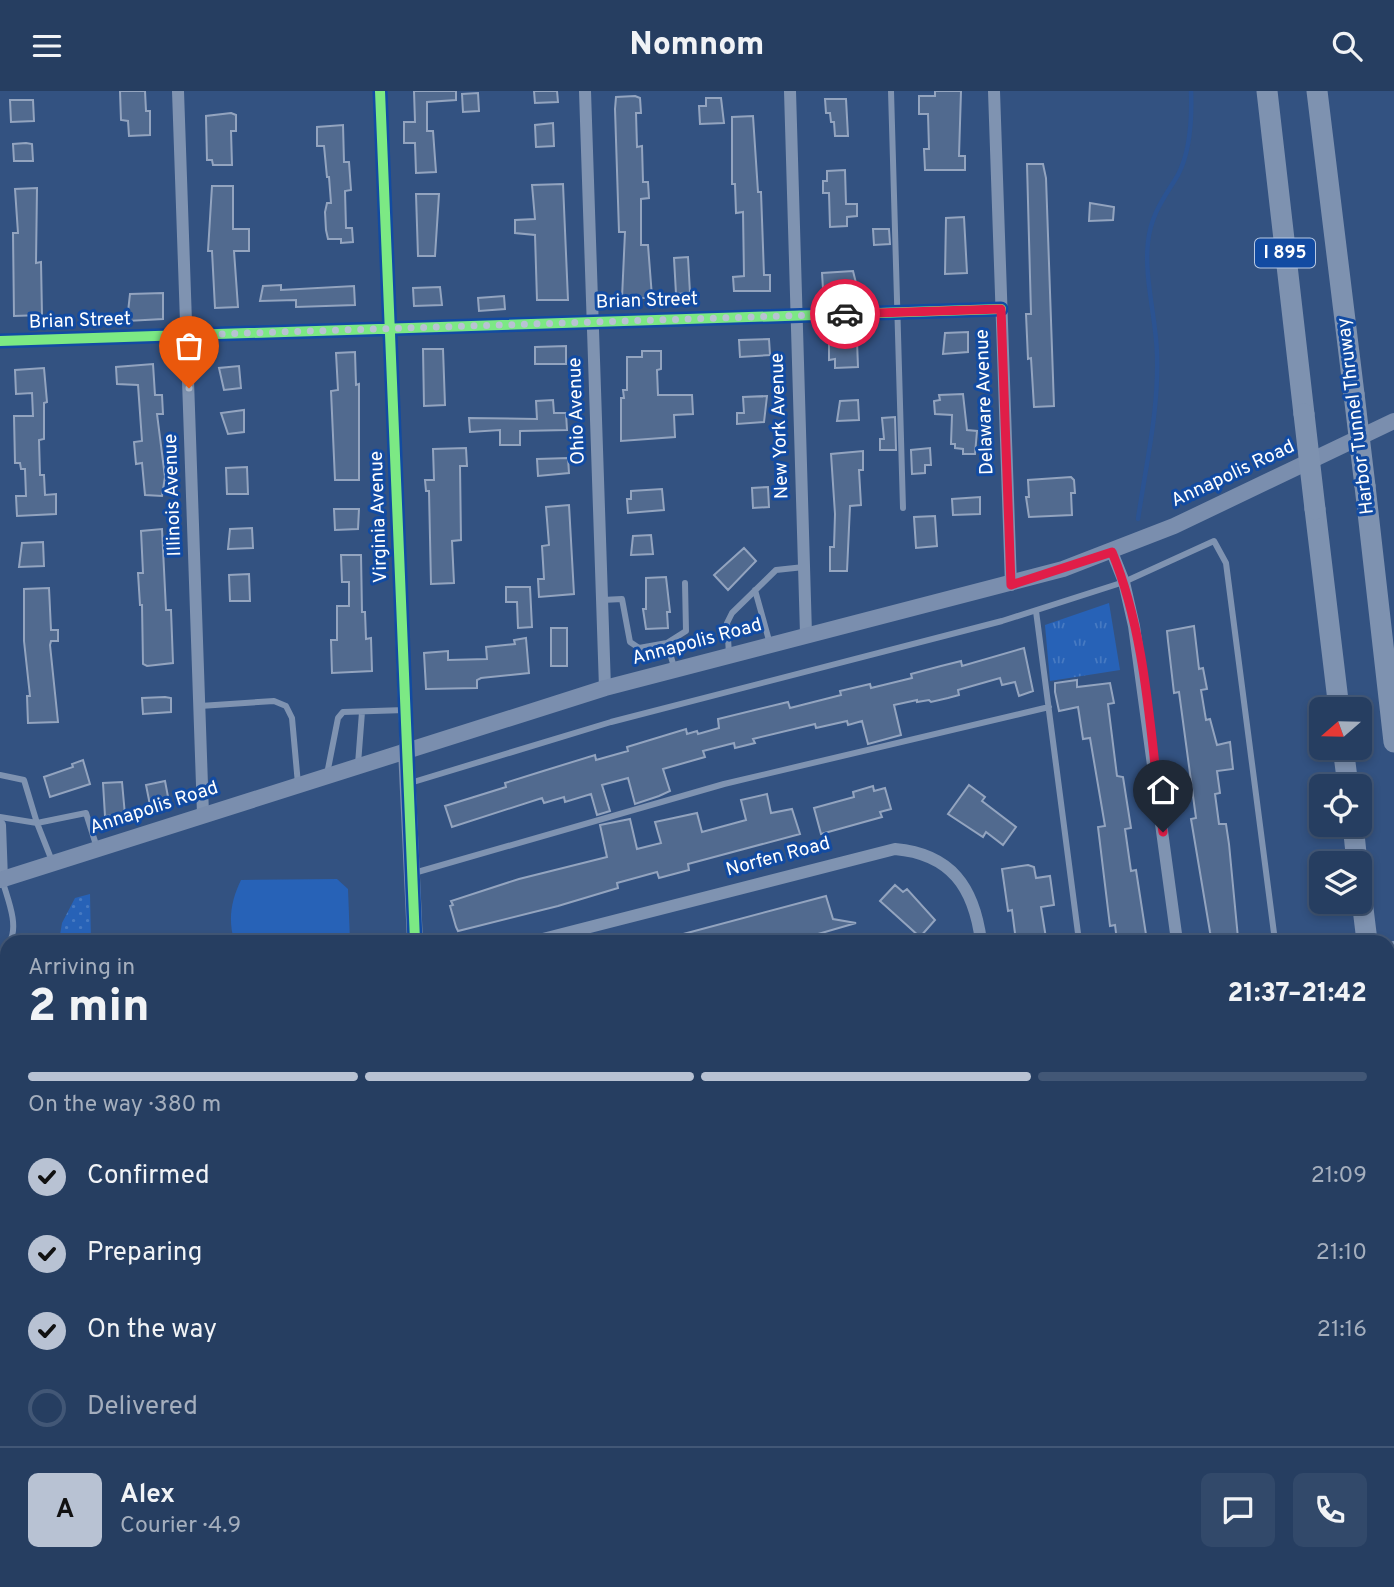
<!DOCTYPE html>
<html lang="en">
<head>
<meta charset="utf-8">
<style>
  :root { --surface:#263e61; --page:#32496a; --text:#f1f3f6; --muted:#a4aebd; --line:#425776; --accent:#b8c2d3 }
  body { margin:0; font-family:Overpass,sans-serif; background:var(--page); color:var(--text); height:100vh; display:flex; flex-direction:column; font-size:26px; white-space:nowrap }
  * { box-sizing:border-box; margin:0 }
  p { font-size:23px; color:var(--muted) }
  .icon { flex:none; width:38px; height:38px; fill:none; stroke:currentColor; stroke-width:2; stroke-linecap:round; stroke-linejoin:round }
  .map { position:relative; flex:1; overflow:hidden }
  .side { position:absolute; left:0px; top:844px; width:1395px; height:653px; display:flex; flex-direction:column; background:var(--surface); border-radius:21px 21px 0 0; box-shadow:0 4px 10px #0003,0 0 0 2px var(--line) }
  .side>* { flex:none }
  .needle { width:46px; rotate:250deg }
  .controls { position:absolute; left:1309px; top:606px; display:grid; gap:14px }
  .controls a { display:grid; place-items:center; width:63px; height:63px; border-radius:10px; background:var(--surface); box-shadow:0 4px 10px #0003,0 0 0 2px var(--line); font-size:35px }
  .pin { position:absolute; display:grid; place-items:center; width:60px; height:60px; color:#fff; margin:-72px -30px; border-radius:50% 50% 50% 0; rotate:-45deg; box-shadow:0 0 7px #0007 }
  .pin .icon { rotate:45deg }
  .courier { position:absolute; display:grid; place-items:center; width:70px; height:70px; margin:-35px; border:5px solid #e11d48; border-radius:50%; background:#fff; color:#222; box-shadow:0 2px 9px #0007 }
  .head em { font-style:normal; font-weight:800 }
  .head div { display:flex; flex-direction:column-reverse }
  .head { display:flex; align-items:center; justify-content:space-between; height:119px; padding:0 28px }
  h1 { font-size:46px; font-weight:800; line-height:52px }
  .bar { display:grid; grid-template-columns:repeat(4,1fr); gap:10px 7px; align-content:center; height:84px; padding:0 28px }
  .bar i { height:9px; border-radius:5px; background:var(--line) }
  .bar .current { background:var(--accent) }
  .bar p { grid-column:span 4 }
  .line { display:flex; align-items:center; gap:18px; padding:0 28px; border-top:2px solid var(--line) }
  .line div { flex:1 }
  .round { display:grid; place-items:center; flex:none; width:74px; height:74px; border-radius:10px; background:var(--page) }
  ol { padding:0 28px; list-style:none }
  li { display:flex; align-items:center; gap:21px; height:77px }
  li p { margin-inline-start:auto }
  li .icon { padding:7px; border-radius:50%; background:var(--accent); color:#111; stroke-width:4 }
  li:last-child { color:var(--muted) }
  li i { width:38px; height:38px; border:4px solid var(--line); border-radius:50% }
  header { display:flex; justify-content:space-between; align-items:center; height:91px; padding:0 28px; background:var(--surface); font-size:32px; font-weight:800 }
  .map>svg:first-child { display:block }
</style>
</head>
<body>
<header><svg class="icon" aria-label="menu" viewBox="0 0 24 24"><path d="M4 6h16M4 12h16M4 18h16"/></svg>Nomnom<svg class="icon" aria-label="search" viewBox="0 0 24 24"><circle cx="10" cy="10" r="6"/><path d="M15 15l6 6"/></svg></header>
<div class="map">
<svg width="1394" height="1496" viewBox="0 0 1394 1496">
  <defs>
    <pattern id="grass-tufts" width="24" height="20" patternUnits="userSpaceOnUse" patternTransform="scale(1.75)"><rect width="24" height="20" fill="#2762b7"/><path d="M3 7l-1-3M5 7V3M7 7l1-3M15 17l-1-3M17 17v-4M19 17l1-3" fill="none" stroke="#477ac2"/></pattern>
    <pattern id="park-dots" width="8" height="8" patternUnits="userSpaceOnUse" patternTransform="scale(1.75)"><rect width="8" height="8" fill="#2762b7"/><path d="M2 2h.1M6 6h.1" fill="none" stroke="#477ac2" stroke-width="1.8" stroke-linecap="round"/></pattern>
  </defs>
  <rect width="100%" height="100%" fill="#335281"/>
  <path fill="url(#grass-tufts)" d="M1109,512L1120,579L1050,590L1045,534Z"/>
  <path fill="url(#park-dots)" d="M90,803L91,850H59L62,832L75,807Z
    M580,1489H910V1496H582Z"/>
  <path fill="#2762b7" d="M337,788L348,798L350,850H234C228,827 231,810 241,789Z"/>
  <g fill="none" stroke-linecap="round" stroke-linejoin="round">
    <path stroke="#2b5392" stroke-width="4.5" d="M1138,428C1146,373 1159,319 1157,263C1156,226 1144,188 1148,151C1151,123 1164,107 1178,84C1191,59 1192,27 1191,0
      M0,1425L7,1424
      M501,1489V1496"/>
  </g>
  <path fill="#516a8f" stroke="#93a4bf" stroke-width="2" d="M120,0H145L146,20H150V44L129,45L128,30L121,29Z
    M414,0H456V9L427,11V40H433L436,81L416,82L415,52H404V31H415Z
    M534,0H557L558,11L535,12Z
    M935,0H961L959,65H965V79H925L924,58H929L928,23H919V5H935Z
    M478,2L479,20L463,21L462,3Z
    M635,5L640,7L641,22H636L637,56L642,55L643,91H648L649,107L641,108V154H648L652,206L628,209L622,207L625,141H619L615,18L616,6Z
    M706,7H721L724,32L700,33L699,15H706Z
    M825,8H846L848,45H835L834,31H831L830,22H826Z
    M10,9H33L34,30L11,31Z
    M231,22L236,24V40H231L232,74H213L212,69H207L206,25Z
    M753,25L758,101H761L764,184H770V200H734L733,186L744,185L743,121L736,122L735,93H732V26Z
    M553,32L554,55L536,56L535,34Z
    M343,34L344,71H349L351,99L345,100L346,137H352L353,151L341,152V148H328L326,139L325,121L327,112H331L329,86H327L324,55H317V36Z
    M26,52L32,53L33,70H14L13,53Z
    M1027,73H1043L1046,87L1054,315L1034,316L1031,267L1028,268L1026,223H1031Z
    M845,79L846,113H857V125L847,126V135L830,136L829,102H823V90H827V80Z
    M563,93L568,209H537L535,144L515,142V129L535,128L532,94Z
    M212,95H233V138H249V160H234L238,216L215,217L212,160H208Z
    M37,97L36,172L41,171L42,224L14,225L13,142H18L15,98Z
    M416,103H439L435,165H418Z
    M1090,112L1114,116L1113,129L1089,130Z
    M964,126L967,182L945,183L946,127Z
    M873,138H889L890,153L874,154Z
    M688,166L690,202L676,203L674,167Z
    M853,180L857,196L823,198L822,182Z
    M281,194V199L354,195L355,214L296,216V209L260,210L263,195Z
    M440,196L442,214L414,215L413,197Z
    M163,202V228L127,230L130,203Z
    M504,205L505,218L479,220L478,207Z
    M968,241V261L943,263L945,242Z
    M769,248L770,264L740,266L739,249Z
    M857,250L858,276L835,277V268L829,269V251Z
    M566,255V273H535V256Z
    M423,258H443L445,314L424,315Z
    M642,260H661V278L657,279L658,304H692L693,323L674,324L675,346L621,350V307H624L623,299H627V266H642Z
    M355,261L356,294L359,293V389H335L331,300L338,299L336,262Z
    M153,273L155,304H162L163,323H157L165,386L162,405L145,404L142,372L136,373L134,351L142,350L138,294L117,293L116,276Z
    M239,275L241,297L224,299L219,277Z
    M44,277L47,311L44,312V348L39,349L40,384H44L45,404L56,403V423L17,425L16,405H26L25,378H21L20,372H15L14,325H33L32,302L16,303L15,279Z
    M963,303L967,339L977,340L975,363H963V358L955,357V353H951L952,324L935,323L934,310L940,309L939,304Z
    M767,305L764,331L737,333V322H744L743,306Z
    M553,309L554,322H566L567,339L520,340V354H500V339L470,341L469,327L537,328L536,310Z
    M858,309L859,329L837,330L840,310Z
    M244,319V341L228,343L221,322Z
    M895,326L896,359H880V348H884L882,327Z
    M466,357L467,375H460L461,449L452,450L454,492L431,493L429,400H426L425,389H434L433,358Z
    M930,357L931,374H925V382L912,383L911,359Z
    M863,360V379H859L861,414L850,415L847,480H830V456H834L835,423L831,363Z
    M568,367L569,382L538,385L537,368Z
    M247,376L248,403H227L226,377Z
    M1071,386L1074,389L1075,402H1071L1072,424L1029,426L1026,406H1029L1028,389Z
    M768,396L769,416L753,417L752,397Z
    M662,398L664,419L628,422L627,408H631V400Z
    M980,406V423L953,424L952,408Z
    M569,414L574,503L539,506L538,488H544L542,455L549,454L546,416Z
    M334,418H359L358,438L335,439Z
    M935,425L937,455L916,457L914,426Z
    M252,437L253,457L228,458L230,438Z
    M162,438L166,519H171L173,572L147,575L143,573L142,514H140L138,482H143L141,440Z
    M651,444L653,463L631,464L633,445Z
    M43,451L44,475L19,476L22,452Z
    M744,457L756,470L728,499L714,484Z
    M341,464H361L362,521H365L366,548L371,547L372,580L332,582L331,549H337V515H349V491H342Z
    M249,483L250,510H230L229,484Z
    M666,486L670,521H667L668,537L646,538L643,518H646V487Z
    M506,496H530L532,536L518,537L517,511H506Z
    M49,497L51,539H58V550H51L50,554L58,631L28,632L27,605H30L24,550V498Z
    M1194,535L1199,578L1203,577L1207,598L1201,599L1206,629L1210,628L1217,654L1230,651L1233,678L1217,680L1220,702L1215,703L1219,733H1226L1229,753L1238,847H1233L1234,850H1212L1210,841L1191,728L1196,727L1179,601L1174,602L1168,550L1167,540Z
    M551,537H567V575H551Z
    M526,547L529,582L481,587L477,589V597L426,598L424,562L448,560V569L487,568L486,556L515,553L514,549Z
    M1024,557L1033,600L1019,605L1015,591L1002,594L1000,587L958,599L959,604L948,607L931,611L929,609L917,611V609L894,614L901,644L868,653L862,630L848,634L847,630L816,637L815,633L753,648L755,652L735,657L734,652L703,660L705,666L663,678L670,700L659,705L635,713L628,687L602,694L610,720L597,724L591,703L565,711L564,706L544,712L542,707L452,736L445,715L506,696L505,692L540,681L595,664L596,669L628,660L627,656L686,638L687,643L697,640L698,643L719,637L718,628L788,611L790,617L841,604L840,600L870,593L871,597L912,587L911,583L941,575L961,570L962,575Z
    M1077,589V596L1110,592L1114,612L1108,613L1117,685L1123,686L1131,737L1125,738L1131,780L1136,779L1147,850H1117L1115,834L1110,835L1098,736L1105,735L1090,647L1083,648L1078,616L1059,620L1055,601V592Z
    M165,606L171,607V621L143,623L142,607Z
    M83,669L90,693L50,706L44,686L73,676L72,673Z
    M165,690L169,711L150,714L146,694Z
    M122,691L125,724L105,725L103,692Z
    M969,694L985,706L982,710L1016,736L1003,754L986,741L983,746L948,723Z
    M873,695L874,700L885,697L891,718L880,721L882,726L821,743L814,717L854,706L853,701Z
    M767,703L771,722L792,718L800,743L688,773L689,779L659,787L657,781L617,792L618,797L558,815L458,840L456,836L450,815L453,814L451,810L519,788L607,766L600,734L630,728L637,758L661,752L655,731L697,722L702,741L746,729L741,709Z
    M1028,774L1034,776L1036,787L1050,785L1054,814L1041,816L1046,847L1016,850L1012,819L1008,820L1002,778Z
    M895,794L903,801L907,798L935,829L920,846L880,810Z
    M826,805L833,828L856,832L794,850H779L778,846L762,850H673L672,846Z"/>
  <g fill="none" stroke-linecap="round" stroke-linejoin="round">
    <path stroke="#7f93b1" stroke-width="6" d="M891,0L903,417
      M755,499L770,553
      M602,509L622,508L630,551L639,557L667,552
      M1036,520L1079,850
      M729,563L727,532L732,522L776,479L804,476
      M674,576L667,552L686,540L685,492
      M200,615L274,610L286,615L292,627L298,693
      M358,673L362,621
      M327,683L338,627L343,621L405,619
      M0,684L24,689L37,732L86,722L97,757
      M410,692L611,631L1002,530L1124,491L1214,450L1226,472L1275,850
      M0,726L37,732L52,770
      M414,782L724,693L1049,616
      M2,788C7,807 19,833 10,850
      M1388,854L1394,853
      M0,862L7,855
      M972,1496V1489
      M979,1496L986,1489"/>
    <path stroke="#7f93b1" stroke-width="12" d="M178,0L203,723
      M380,0L406,658
      M585,0L605,597
      M790,0L806,543
      M994,0L1011,494
      M0,250L1001,218
      M1112,461L1124,491L1134,535L1177,850
      M0,734L2,788
      M535,850L895,758C951,763 974,796 981,850
      M0,1163H7
      M1243,1489V1496"/>
    <path stroke="#7a8eae" stroke-width="16" d="M406,658L415,850
      M0,789L605,597L1063,478L1174,435L1394,330
      M568,1489L570,1496"/>
    <path stroke="#7e92b0" stroke-width="21" d="M1267,0L1304,323
      M1317,0L1354,303
      M1365,395L1394,651
      M1315,418L1339,618
      M1343,656L1348,695
      M1353,733L1357,772
      M1360,793L1367,850
      M1388,1034L1394,1089"/>
    <path stroke="#7e92b0" stroke-width="21" d="M1354,303L1365,395
      M1304,323L1315,418"/>
    <defs>
      <path id="cycleway" d="M380,0L415,850
        M0,250L1001,218"/>
    </defs>
    <use href="#cycleway" stroke="#124ba2" stroke-width="15"/>
    <use href="#cycleway" stroke="#7ce984" stroke-width="10"/>
  </g>
  <g fill="none" stroke-linecap="round" stroke-linejoin="round">
    <path stroke="#b8c2d3" stroke-width="7" stroke-dasharray="0 12.6" d="M189,297L187,244L845,223"/>
    <path stroke="#e11d48" stroke-width="9" d="M845,223L1001,218L1011,494L1112,461C1148,548 1150,649 1163,741"/>
  </g>
  <g text-anchor="middle" dominant-baseline="central" stroke-width="6" stroke-linejoin="round" paint-order="stroke">
    <rect fill="#124ba2" stroke="#b8c9e3" stroke-width="2" x="1255" y="147.5" width="60" height="29" rx="5"/>
    <g font-size="18" font-weight="bold" fill="#fff">
      <text x="1285" y="162">I 895</text>
    </g>
    <g font-size="19" fill="#fff" stroke="#124ba2">
      <text transform="translate(647 210) rotate(-2)">Brian Street</text>
      <text transform="translate(80 230) rotate(-2)">Brian Street</text>
      <text transform="translate(985 311) rotate(-92)">Delaware Avenue</text>
      <text transform="translate(577 320) rotate(-92)">Ohio Avenue</text>
      <text transform="translate(1356 325) rotate(-97)">Harbor Tunnel Thruway</text>
      <text transform="translate(780 335) rotate(-92)">New York Avenue</text>
      <text transform="translate(1233 383) rotate(-25)">Annapolis Road</text>
      <text transform="translate(173 404) rotate(-92)">Illinois Avenue</text>
      <text transform="translate(379 426) rotate(-92)">Virginia Avenue</text>
      <text transform="translate(697 551) rotate(-15)">Annapolis Road</text>
      <text transform="translate(154 717) rotate(-18)">Annapolis Road</text>
      <text transform="translate(778 766) rotate(-15)">Norfen Road</text>
    </g>
  </g>
</svg>
<div class="controls">
<a><svg class="needle" viewBox="-14 -14 28 28"><path d="M0-13l5 13h-10z" fill="#e53935"/><path d="M0 13l5-13h-10z" fill="#a4aebd"/></svg></a>
<a><svg class="icon" aria-label="locate" viewBox="0 0 24 24"><circle cx="12" cy="12" r="6"/><path d="M12 2v4M12 18v4M2 12h4M18 12h4"/></svg></a>
<a><svg class="icon" aria-label="layers" viewBox="0 0 24 24"><path d="M12 4l9 5-9 5-9-5zM3 14l9 5 9-5"/></svg></a>
</div>
<div class="pin" style="left:189px;top:297px;background:#ea580c"><svg class="icon" aria-label="bag" viewBox="0 0 24 24"><path d="M5 8h14l-1 12H6zM9 8a3 3 0 0 1 6 0"/></svg></div>
<div class="pin" style="left:1163px;top:741px;background:#1f2937"><svg class="icon" aria-label="home" viewBox="0 0 24 24"><path d="M3 11l9-7 9 7M6 9v11h12V9"/></svg></div>
<div class="courier" style="left:845px;top:223px"><svg class="icon" aria-label="car" viewBox="0 0 24 24"><path d="M5 17H2v-5l4-1 3-4h7l3 4 3 1v5h-3M9 17h6M6 11h13"/><circle cx="7" cy="17" r="2"/><circle cx="17" cy="17" r="2"/></svg></div>
<section class="side">
<div class="head"><div><h1>2 min</h1><p>Arriving in</p></div><em>21:37–21:42</em></div>
<div class="bar"><i class="current"></i><i class="current"></i><i class="current"></i><i></i><p>On the way · 380 m</p></div>
<ol>
<li><svg class="icon" aria-label="check" viewBox="0 0 24 24"><path d="M5 12l5 5 9-10"/></svg>Confirmed<p>21:09</p></li>
<li><svg class="icon" aria-label="check" viewBox="0 0 24 24"><path d="M5 12l5 5 9-10"/></svg>Preparing<p>21:10</p></li>
<li><svg class="icon" aria-label="check" viewBox="0 0 24 24"><path d="M5 12l5 5 9-10"/></svg>On the way<p>21:16</p></li>
<li><i></i>Delivered</li>
</ol>
<div class="line" style="height:126px"><b class="round" style="background:var(--accent);color:#111">A</b><div><b>Alex</b><p>Courier · 4.9</p></div><a class="round"><svg class="icon" aria-label="chat" viewBox="0 0 24 24"><path d="M4 5h16v11H9l-5 4z"/></svg></a><a class="round"><svg class="icon" aria-label="phone" viewBox="0 0 24 24"><path d="M5 4h4l2 5-3 2q2 4 5 5l2-3 5 2v4C11 20 4 13 5 4z"/></svg></a></div>
</section>
</div>
</body>
</html>
